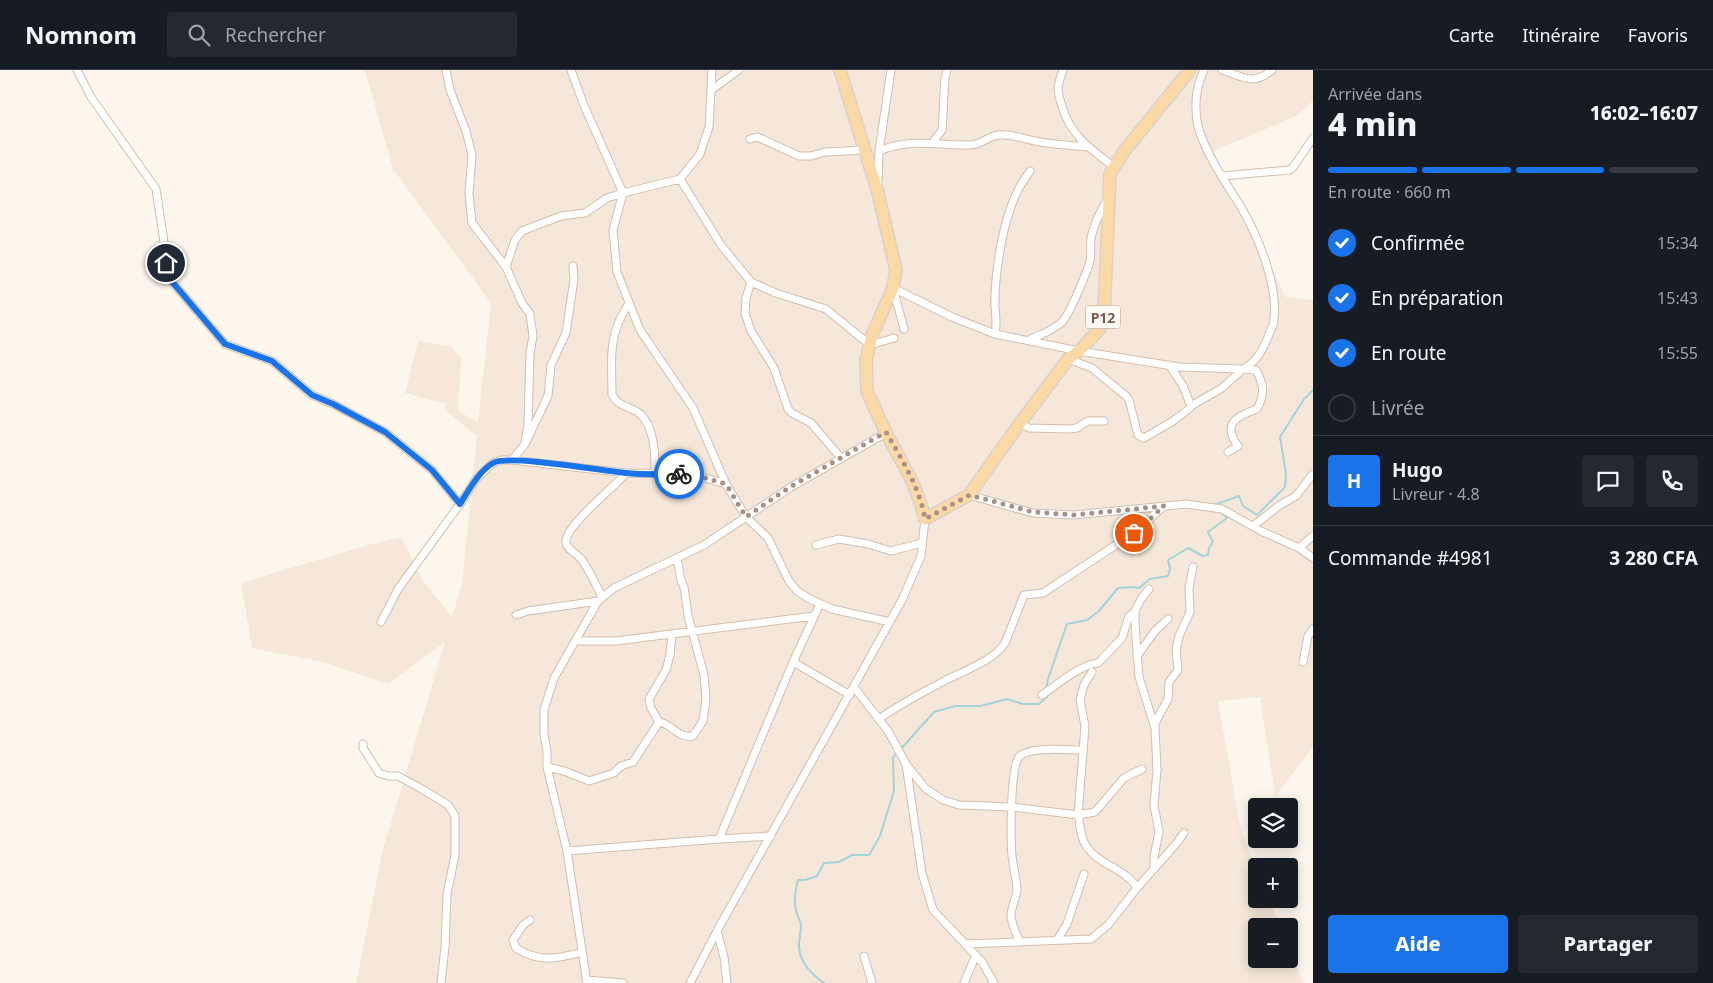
<!DOCTYPE html>
<html lang="fr">
<head>
<meta charset="utf-8">
<style>
  :root { --surface:#171b24; --page:#242831; --text:#f1f3f6; --muted:#9ea1a6; --line:#363941; --accent:#1a73e8 }
  body { margin:0; font-family:"Noto Sans",sans-serif; background:var(--page); color:var(--text); height:100vh; display:flex; flex-direction:column; font-size:19px; white-space:nowrap }
  * { box-sizing:border-box; margin:0 }
  p { font-size:16px; color:var(--muted) }
  .icon { flex:none; width:28px; height:28px; fill:none; stroke:currentColor; stroke-width:2; stroke-linecap:round; stroke-linejoin:round }
  .map { position:relative; flex:1; overflow:hidden }
  .panel { display:flex; flex-direction:column; background:var(--surface); width:400px }
  .panel>* { flex:none }
  .buttons { position:absolute; left:1248px; top:728px; display:grid; gap:10px }
  .buttons a { display:grid; place-items:center; width:50px; height:50px; border-radius:5px; background:var(--surface); box-shadow:0 2px 12px #0003; font-size:25px }
  .pin { position:absolute; display:grid; place-items:center; width:42px; height:42px; color:#fff; margin:-21px; border:2px solid #fff; border-radius:50%; box-shadow:0 1px 5px #0007 }
  .courier { position:absolute; display:grid; place-items:center; width:50px; height:50px; margin:-25px; border:4px solid #1a73e8; border-radius:50%; background:#fff; color:#222; box-shadow:0 1px 6px #0007 }
  .overview em { font-style:normal; font-weight:800 }
  .overview div { display:flex; flex-direction:column-reverse }
  .overview { display:flex; align-items:center; justify-content:space-between; height:85px; padding:0 15px }
  h1 { font-size:32px; font-weight:800; line-height:38px }
  .bar { display:grid; grid-template-columns:repeat(4,1fr); gap:8px 5px; align-content:center; height:60px; padding:0 15px }
  .bar i { height:6px; border-radius:4px; background:var(--line) }
  .bar .selected { background:var(--accent) }
  .bar p { grid-column:span 4 }
  .line { display:flex; align-items:center; gap:12px; padding:0 15px; border-top:1px solid var(--line) }
  .line div { flex:1 }
  .round { display:grid; place-items:center; flex:none; width:52px; height:52px; border-radius:5px; background:var(--page) }
  ol { padding:0 15px; list-style:none }
  li { display:flex; align-items:center; gap:15px; height:55px }
  li p { margin-inline-start:auto }
  li .icon { padding:5px; border-radius:50%; background:var(--accent); color:#fff; stroke-width:4 }
  li:last-child { color:var(--muted) }
  li i { width:28px; height:28px; border:2px solid var(--line); border-radius:50% }
  .cta { display:flex; gap:10px; margin-top:auto; padding:10px 15px }
  .cta a { flex:1; height:58px; border-radius:5px; background:var(--accent); color:#fff; font-size:20px; font-weight:800; line-height:58px; text-align:center }
  .cta a+a { background:var(--page); color:var(--text) }
  header { display:flex; align-items:center; gap:30px; box-sizing:border-box; height:70px; padding:0 25px; background:var(--surface); border-bottom:1px solid var(--line) }
  header strong { font-size:24px }
  nav { display:flex; gap:28px; margin-inline-start:auto; font-size:18px }
  .search { width:350px; height:45px; background:var(--page); display:flex; align-items:center; gap:12px; box-sizing:border-box; padding:0 18px; border-radius:5px; color:var(--muted); font-size:19px }
  main { display:flex; flex:1; min-height:0 }
  .map>svg:first-child { display:block }
</style>
</head>
<body>
<header>
<strong>Nomnom</strong>
<div class="search"><svg class="icon" aria-label="search" viewBox="0 0 24 24"><circle cx="10" cy="10" r="6"/><path d="M15 15l6 6"/></svg>Rechercher</div>
<nav><a>Carte</a><a>Itinéraire</a><a>Favoris</a></nav>
</header>
<main>
<div class="map">
<svg width="1313" height="913" viewBox="0 0 1313 913">
  <rect width="100%" height="100%" fill="#fdf6ec"/>
  <path fill="#f5e8da" d="M365,0H1313V31L1296,46L1212,82L1224,111L1242,139L1286,227L1313,230V677L1275,726L1260,627L1218,631L1241,760L1256,798V829H1269L1280,856H1256V889H1289V877L1304,913H356L382,783L445,572L388,614L323,592L252,578L241,513L368,475L401,467L423,511L452,547L462,514L477,366L444,339L447,334L405,323L418,271L451,276L461,288L458,341L478,352L491,233L393,99Z"/>
  <g fill="none" stroke-linecap="round" stroke-linejoin="round">
    <path stroke="#a5d3da" stroke-width="2" d="M1214,435L1239,426L1243,436L1257,445L1285,417L1286,404L1280,367L1304,329L1313,320
      M1046,619L1048,609L1067,554L1087,550L1099,541L1118,518L1134,517L1139,518L1150,509L1168,506L1170,499L1168,490L1188,478L1203,486L1208,485L1209,478L1213,472L1208,462L1227,448L1221,442
      M900,680L934,642L955,636H981L1007,629L1023,634H1039L1047,627L1046,624
      M824,913C811,904 799,891 799,875C799,868 801,862 801,855C801,851 798,848 797,844C793,833 795,821 798,810H805L817,806L824,793L839,792L852,785H869L880,766L894,721L893,688L896,683"/>
    <defs>
      <path id="minor" d="M77,0L91,27L156,119L163,165L168,207L225,274L272,291L312,325L333,334L385,362L432,400L460,434
        M446,0L450,20L466,61L472,85L469,124L472,153L506,197
        M571,0L583,33L623,123L613,160L617,202L640,260L693,338L726,414L746,447L768,468L789,511L797,521L808,528L832,539L890,552
        M1063,0C1061,6 1058,13 1058,19C1058,26 1061,32 1063,39C1071,66 1092,80 1114,97
        M1222,0C1243,7 1253,16 1272,0
        M711,20L739,0
        M750,69L757,67L762,69L799,86H811L825,82L865,80
        M933,72L942,60L945,8L947,0
        M879,81C909,68 934,75 966,75C982,76 985,67 998,65C1010,63 1023,69 1035,71C1053,75 1071,75 1089,77
        M1222,106L1290,100L1294,96L1313,68
        M680,109L721,175L751,212L776,223L826,239L870,275L894,268
        M878,113L879,81L891,0
        M751,212L746,228L745,243L751,261L774,298L788,339L792,343L811,353L841,388
        M629,233C625,240 621,246 618,254C609,275 612,301 612,324C617,338 635,336 643,347C655,362 655,386 655,404
        M904,259L893,218L952,247L995,264L1079,281L1179,297L1243,299C1256,293 1263,280 1268,267C1270,261 1274,255 1274,249C1278,214 1258,166 1241,137C1226,113 1205,83 1198,56C1194,37 1196,17 1204,0
        M995,264C998,251 994,239 995,226C996,195 1004,147 1018,120C1021,114 1026,107 1030,101
        M1029,270C1039,265 1055,260 1063,251C1070,242 1087,203 1090,191C1092,182 1089,173 1092,164C1095,151 1101,140 1108,129
        M1068,289L1092,298L1126,326L1129,330L1138,365L1144,368L1173,351L1190,338L1191,336L1183,316L1170,296
        M1191,336L1222,318L1243,299L1256,300C1264,314 1265,325 1257,339C1236,346 1222,354 1238,376L1228,382
        M1020,353L1029,358L1069,359L1077,358L1088,351H1104
        M525,374L528,354L530,283L533,266L530,244L522,233L506,197L515,170L522,161L561,146L585,143L607,128L623,123L680,109L700,84L709,57L712,0
        M512,390L525,374L548,326L551,295L566,263L574,209L573,196
        M969,425L1033,443L1074,445L1186,434L1222,439L1261,461L1299,478L1313,488
        M1253,456L1280,435L1296,426L1313,404
        M816,475L839,469L868,474L891,481L922,473
        M1299,478L1313,466
        M1149,519L1141,529L1135,541V554L1139,607L1155,658L1157,700L1154,735L1159,762L1154,787V799
        M602,527C596,515 590,501 582,490C578,484 567,480 566,473C563,457 616,416 626,403
        M516,545L528,541L598,531
        M381,552L398,519L460,434L476,409L493,393L501,390H512L626,403L692,404L726,414
        M577,571H616L814,546
        M1137,586L1155,561L1168,549
        M793,592L850,625
        M1303,592L1308,566L1313,559
        M1092,602L1084,615L1080,630L1085,656L1078,745L1095,742L1124,708L1142,699
        M854,617L888,661L906,694L922,803L933,840L982,892L994,913
        M1042,625C1056,615 1082,594 1098,593L1122,568L1129,546L1135,543
        M879,649C900,634 923,622 946,610C963,601 995,590 1005,573L1024,525L1043,523L1134,463L1164,436
        M659,652L651,638L649,629L666,600L670,585L672,565
        M1154,655L1168,629L1169,612L1178,600L1176,580L1179,566L1190,542L1189,518L1193,497
        M363,674V678L379,703L388,706H398L422,719L448,735L455,746V785L447,824L445,877L441,913
        M906,694L925,718L943,730L959,735L1012,737L1078,745C1080,753 1080,764 1084,772C1095,795 1125,797 1137,818L1108,855L1091,869L965,874
        M547,697L564,701L589,711L614,703L621,696L633,692L659,652C671,653 678,669 693,666L703,651L706,629L704,605L688,546L684,517L681,510L677,488
        M719,769L793,592L820,534
        M567,781L719,769L771,766
        M1137,818L1176,774L1184,763
        M530,850L523,855L513,870L516,878C539,893 557,889 582,882
        M717,861L724,887L727,913
        M1057,870L1067,854L1084,804
        M1020,872C1016,864 1012,855 1011,846C1011,837 1016,829 1017,820C1017,811 1014,802 1013,793C1010,777 1010,697 1019,687C1028,676 1069,680 1083,680
        M864,886L872,913
        M586,910L623,913
        M587,913L567,781L547,697V682L544,664V640L554,608L598,531L614,518L704,475L791,417L886,363
        M690,913L717,861L902,530L921,486L925,449
        M964,913L976,885"/>
      <path id="primary" d="M840,0L878,123L896,200L893,218L872,265L866,290L867,321L886,363L912,411L919,429L925,449L969,425L1020,353L1068,289L1079,281L1100,259L1104,244L1110,104L1125,80L1190,0"/>
    </defs>
    <use href="#minor" stroke="#d1beb0" stroke-width="9"/>
    <use href="#primary" stroke="#dad1cd" stroke-width="14"/>
    <use href="#minor" stroke="#fff" stroke-width="7"/>
    <use href="#primary" stroke="#fbd9a5" stroke-width="11"/>
  </g>
  <g fill="none" stroke-linecap="round" stroke-linejoin="round">
    <path stroke="#a89285" stroke-width="5" stroke-dasharray="0 9" d="M679,404H692L726,414L746,447L790,417L886,362C902,390 920,418 925,449L970,425L1033,442L1074,445L1164,436L1134,463"/>
    <path stroke="#1a73e8" stroke-width="6" d="M166,193L168,207L225,274L272,291L312,325L333,334L385,362L432,400L460,434C469,420 478,402 493,393C508,384 603,401 626,403C643,405 661,404 679,404"/>
  </g>
  <g text-anchor="middle" dominant-baseline="central" stroke-width="4" stroke-linejoin="round" paint-order="stroke">
    <rect fill="#fffaf3" stroke="#a28b7f" stroke-width="1" x="1085.5" y="235.5" width="35" height="23" rx="4"/>
    <g font-size="14" font-weight="bold" fill="#7a5c4d">
      <text x="1103" y="247">P12</text>
    </g>
  </g>
</svg>
<div class="buttons">
<a><svg class="icon" aria-label="layers" viewBox="0 0 24 24"><path d="M12 4l9 5-9 5-9-5zM3 14l9 5 9-5"/></svg></a>
<a>+</a>
<a>−</a>
</div>
<div class="pin" style="left:1134px;top:463px;background:#ea580c"><svg class="icon" aria-label="bag" viewBox="0 0 24 24"><path d="M5 8h14l-1 12H6zM9 8a3 3 0 0 1 6 0"/></svg></div>
<div class="pin" style="left:166px;top:193px;background:#1f2937"><svg class="icon" aria-label="home" viewBox="0 0 24 24"><path d="M3 11l9-7 9 7M6 9v11h12V9"/></svg></div>
<div class="courier" style="left:679px;top:404px"><svg class="icon" aria-label="bike" viewBox="0 0 24 24"><circle cx="6" cy="16" r="4"/><circle cx="18" cy="16" r="4"/><path d="M6 16l4-8h5l3 8M10 8l3 8H6M13 5h3"/></svg></div>
</div>
<section class="panel">
<div class="overview"><div><h1>4 min</h1><p>Arrivée dans</p></div><em>16:02–16:07</em></div>
<div class="bar"><i class="selected"></i><i class="selected"></i><i class="selected"></i><i></i><p>En route · 660 m</p></div>
<ol>
<li><svg class="icon" aria-label="check" viewBox="0 0 24 24"><path d="M5 12l5 5 9-10"/></svg>Confirmée<p>15:34</p></li>
<li><svg class="icon" aria-label="check" viewBox="0 0 24 24"><path d="M5 12l5 5 9-10"/></svg>En préparation<p>15:43</p></li>
<li><svg class="icon" aria-label="check" viewBox="0 0 24 24"><path d="M5 12l5 5 9-10"/></svg>En route<p>15:55</p></li>
<li><i></i>Livrée</li>
</ol>
<div class="line" style="height:90px"><b class="round" style="background:var(--accent);color:#fff">H</b><div><b>Hugo</b><p>Livreur · 4.8</p></div><a class="round"><svg class="icon" aria-label="chat" viewBox="0 0 24 24"><path d="M4 5h16v11H9l-5 4z"/></svg></a><a class="round"><svg class="icon" aria-label="phone" viewBox="0 0 24 24"><path d="M5 4h4l2 5-3 2q2 4 5 5l2-3 5 2v4C11 20 4 13 5 4z"/></svg></a></div>
<div class="line" style="height:65px"><div>Commande #4981</div><b>3 280 CFA</b></div>
<div class="cta"><a>Aide</a><a>Partager</a></div>
</section>
</main>
</body>
</html>
